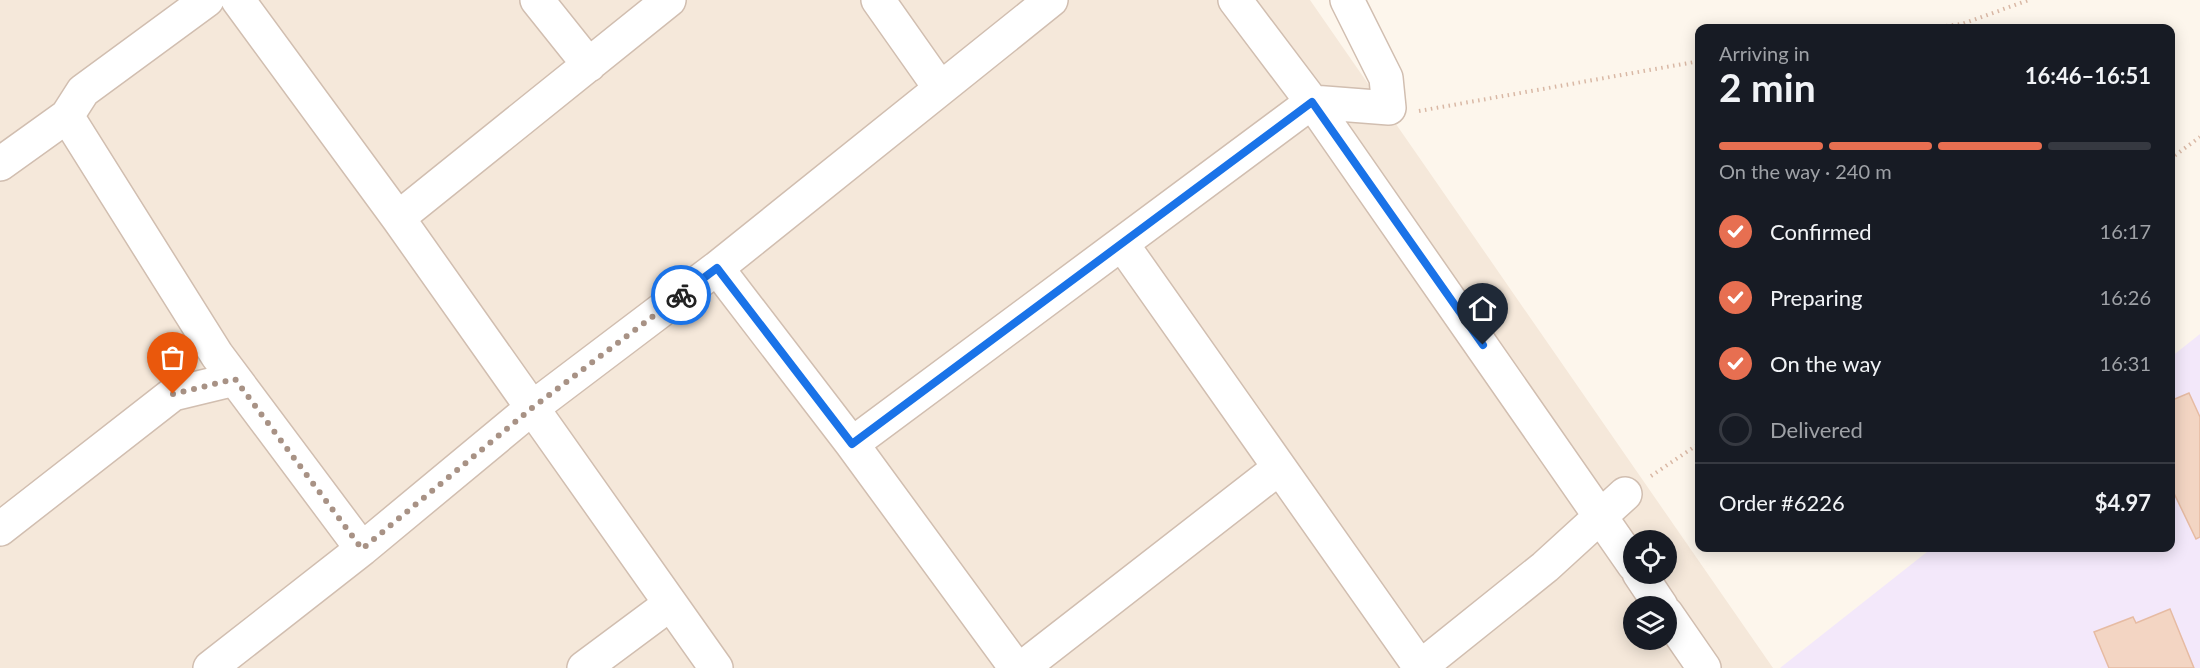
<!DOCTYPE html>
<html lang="en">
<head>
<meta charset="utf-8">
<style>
  :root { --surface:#171b24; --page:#20242c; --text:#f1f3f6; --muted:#9ea1a6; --line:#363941; --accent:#e76f51 }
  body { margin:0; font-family:Lato,sans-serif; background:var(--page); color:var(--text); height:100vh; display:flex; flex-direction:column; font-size:22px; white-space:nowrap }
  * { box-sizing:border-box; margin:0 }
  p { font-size:20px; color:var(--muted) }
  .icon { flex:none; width:33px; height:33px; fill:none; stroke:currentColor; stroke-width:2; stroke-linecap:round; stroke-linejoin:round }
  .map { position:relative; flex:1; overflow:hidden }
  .panel { position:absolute; left:1695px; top:24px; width:480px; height:528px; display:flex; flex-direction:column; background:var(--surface); border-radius:12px; box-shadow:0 3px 15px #0003 }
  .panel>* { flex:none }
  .tools { position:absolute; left:1623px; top:530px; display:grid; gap:12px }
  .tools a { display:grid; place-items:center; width:54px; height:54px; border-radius:50%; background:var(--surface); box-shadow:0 3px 15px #0003; font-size:30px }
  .pin { position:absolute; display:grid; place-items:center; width:51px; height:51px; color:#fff; margin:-62px -26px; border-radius:50% 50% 50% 0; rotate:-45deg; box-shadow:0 0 6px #0007 }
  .pin .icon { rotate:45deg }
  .courier { position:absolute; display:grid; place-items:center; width:60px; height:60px; margin:-30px; border:4px solid #1a73e8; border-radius:50%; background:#fff; color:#222; box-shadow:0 2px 8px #0007 }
  .overview em { font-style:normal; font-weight:700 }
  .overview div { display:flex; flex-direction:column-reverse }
  .overview { display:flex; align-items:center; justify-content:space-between; height:102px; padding:0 24px }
  h1 { font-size:39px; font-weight:700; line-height:45px }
  .bar { display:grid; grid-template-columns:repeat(4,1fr); gap:9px 6px; align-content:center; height:72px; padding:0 24px }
  .bar i { height:8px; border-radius:4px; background:var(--line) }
  .bar .on { background:var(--accent) }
  .bar p { grid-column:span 4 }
  .line { display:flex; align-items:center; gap:15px; padding:0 24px; border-top:2px solid var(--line) }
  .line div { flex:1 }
  ol { padding:0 24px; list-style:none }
  li { display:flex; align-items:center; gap:18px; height:66px }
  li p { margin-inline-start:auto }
  li .icon { padding:6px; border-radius:50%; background:var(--accent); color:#fff; stroke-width:4 }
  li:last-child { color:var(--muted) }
  li i { width:33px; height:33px; border:3px solid var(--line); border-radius:50% }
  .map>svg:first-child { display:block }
</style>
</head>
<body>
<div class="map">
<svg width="2200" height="668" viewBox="0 0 2200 668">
  <rect width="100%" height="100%" fill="#fdf6ec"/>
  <path fill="#f5e8da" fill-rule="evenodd" d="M0,0H1310L1773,668H0ZM1634,540H1666V573H1634ZM1634,606H1666V639H1634Z"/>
  <path fill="#f3e8fa" d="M2200,334V668H1780L1932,548H2170L2171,357Z"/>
  <path fill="#f3d5c3" stroke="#e6bba3" stroke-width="1.5" d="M2189,393L2200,417V537L2196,539L2170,485V401Z
    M2170,609L2194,668H2109L2094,632L2133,617L2136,623Z"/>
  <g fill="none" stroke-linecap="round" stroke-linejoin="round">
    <defs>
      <path id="minor" d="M238,0L398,218L716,668
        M537,0L589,65
        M878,0L940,88
        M1235,0L1312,102L1634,565
        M67,116L217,355L362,549
        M0,164L67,116L83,91L207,0
        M398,218L669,0
        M1122,244L1420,667
        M717,268L852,444L1016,668
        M852,444L1312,102L1389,108L1386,78L1347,0
        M0,529L173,394L235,379
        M1639,573L1661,606
        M1666,613L1704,668
        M210,668L362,549L532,408L717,268L1051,0
        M584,668L670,604
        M1022,668L1279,468
        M1419,668L1545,567L1625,494"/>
    </defs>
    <use href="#minor" stroke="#d1beb0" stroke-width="36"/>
    <path stroke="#d9b8a5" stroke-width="4" stroke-dasharray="1.5 4.5" stroke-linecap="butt" d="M1928,28L1962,24L2029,0
      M1419,111L1700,61
      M2170,159L2200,137
      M1651,476L1700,443"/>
    <use href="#minor" stroke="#fff" stroke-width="33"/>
  </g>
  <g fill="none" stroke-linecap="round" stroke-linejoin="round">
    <path stroke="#a89285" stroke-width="6" stroke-dasharray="0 10.8" d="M173,394L235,379L362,549L532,408L681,295"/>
    <path stroke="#1a73e8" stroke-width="8" d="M681,295L717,268L852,444L1312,102L1483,345"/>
  </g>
</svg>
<div class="tools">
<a><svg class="icon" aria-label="locate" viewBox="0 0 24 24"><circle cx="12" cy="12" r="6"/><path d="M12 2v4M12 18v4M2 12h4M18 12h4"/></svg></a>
<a><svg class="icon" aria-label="layers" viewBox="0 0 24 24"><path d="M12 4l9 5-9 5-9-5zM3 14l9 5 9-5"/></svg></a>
</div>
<div class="pin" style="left:173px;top:394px;background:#ea580c"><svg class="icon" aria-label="bag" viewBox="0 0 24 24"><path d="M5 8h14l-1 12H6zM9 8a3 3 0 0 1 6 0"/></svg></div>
<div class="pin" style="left:1483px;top:345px;background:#1f2937"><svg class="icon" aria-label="home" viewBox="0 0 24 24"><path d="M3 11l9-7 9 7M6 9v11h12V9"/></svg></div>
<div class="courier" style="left:681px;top:295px"><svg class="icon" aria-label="bike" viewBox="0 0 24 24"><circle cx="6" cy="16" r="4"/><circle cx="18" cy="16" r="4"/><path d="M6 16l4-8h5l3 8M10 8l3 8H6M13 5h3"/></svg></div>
<section class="panel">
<div class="overview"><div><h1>2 min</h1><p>Arriving in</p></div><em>16:46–16:51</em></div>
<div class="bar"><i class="on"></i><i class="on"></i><i class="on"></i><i></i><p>On the way · 240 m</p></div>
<ol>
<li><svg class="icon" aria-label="check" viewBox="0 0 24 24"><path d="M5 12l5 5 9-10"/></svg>Confirmed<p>16:17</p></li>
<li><svg class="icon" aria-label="check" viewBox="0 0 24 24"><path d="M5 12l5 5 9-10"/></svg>Preparing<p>16:26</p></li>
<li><svg class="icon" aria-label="check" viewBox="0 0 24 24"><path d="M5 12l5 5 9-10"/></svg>On the way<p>16:31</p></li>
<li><i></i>Delivered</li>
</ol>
<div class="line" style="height:78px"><div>Order #6226</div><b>$4.97</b></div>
</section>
</div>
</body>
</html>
